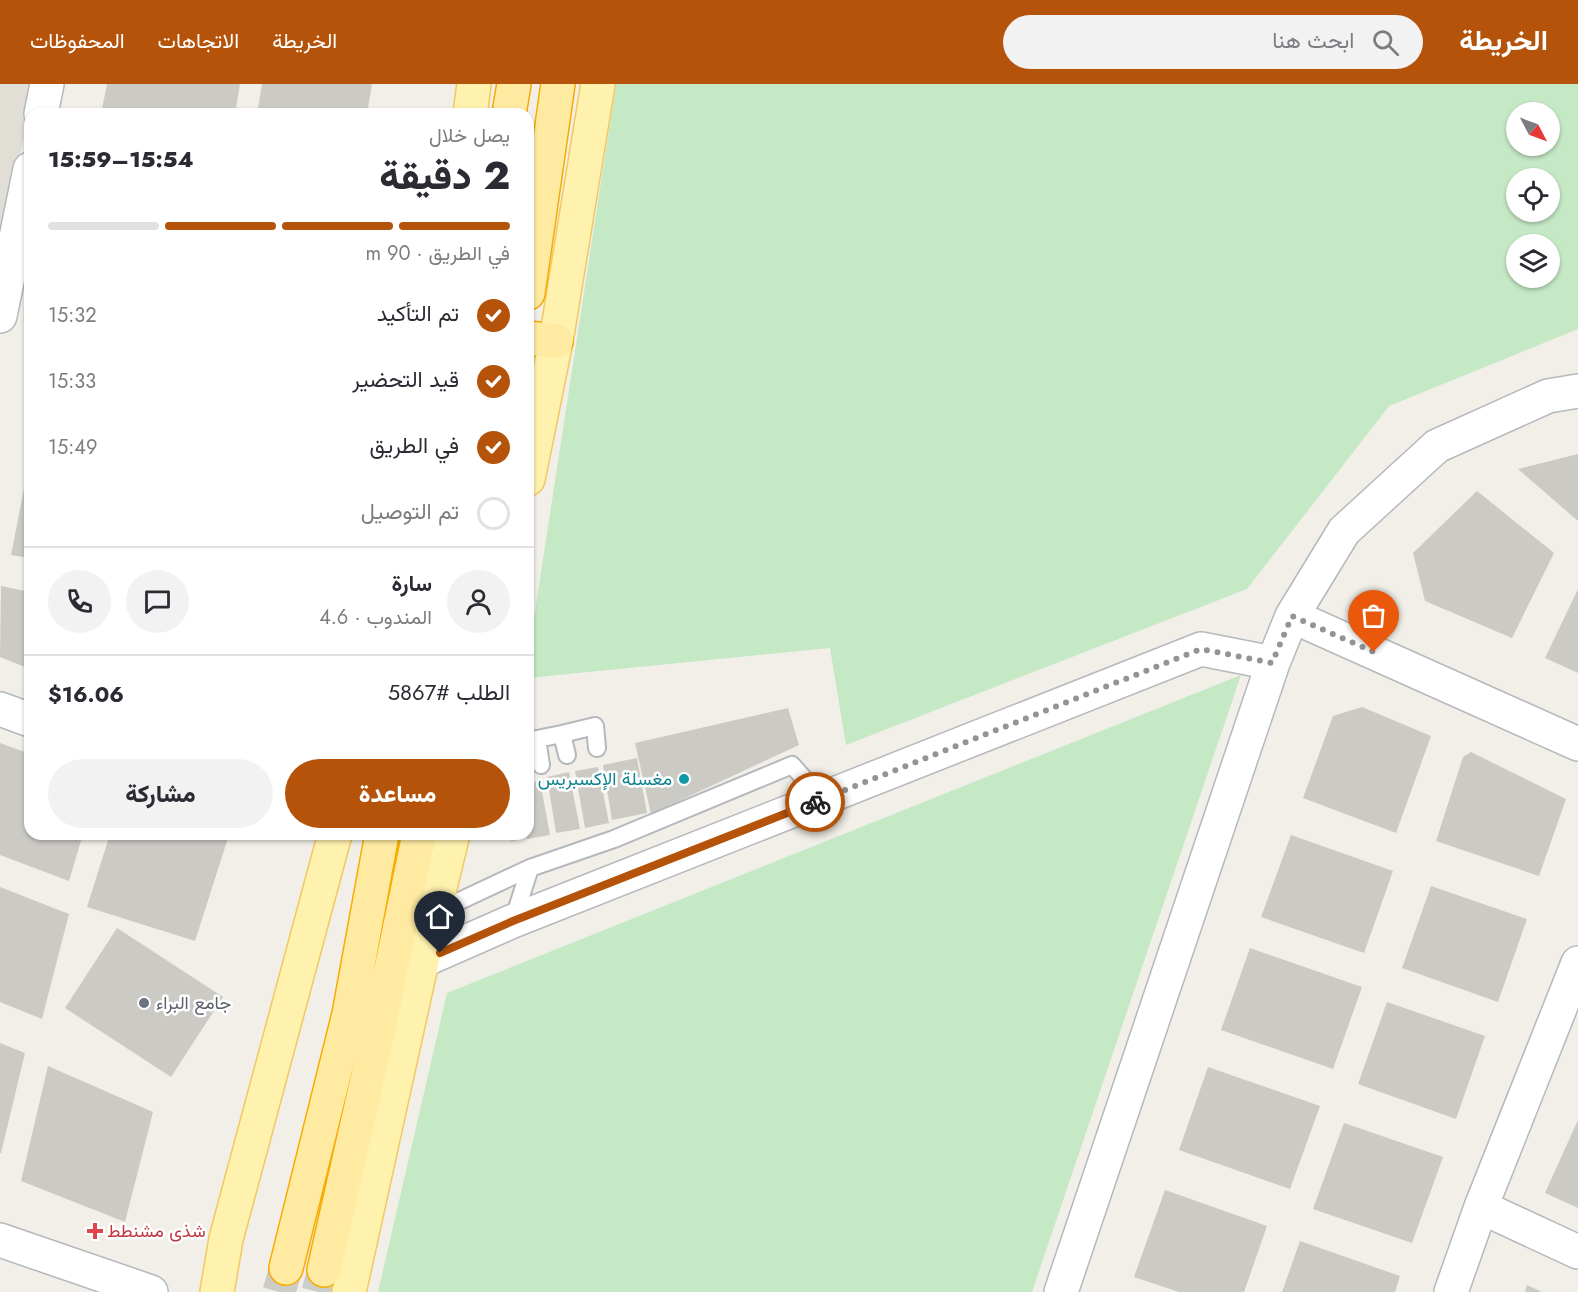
<!DOCTYPE html>
<html lang="ar">
<head>
<meta charset="utf-8">
<style>
  :root { --surface:#fff; --page:#f2f2f3; --text:#2b2b33; --muted:#7c7c81; --line:#e1e1e2; --accent:#b45309 }
  body { margin:0; font-family:Jost,Vazirmatn,sans-serif; background:var(--page); color:var(--text); direction:rtl; height:100vh; display:flex; flex-direction:column; font-size:22px; white-space:nowrap }
  * { box-sizing:border-box; margin:0 }
  p { font-size:20px; color:var(--muted) }
  .icon { flex:none; width:33px; height:33px; fill:none; stroke:currentColor; stroke-width:2; stroke-linecap:round; stroke-linejoin:round }
  .map { position:relative; flex:1; overflow:hidden; direction:ltr }
  .sheet { position:absolute; left:24px; top:24px; width:510px; height:732px; display:flex; flex-direction:column; background:var(--surface); border-radius:18px; box-shadow:0 2px 4px #0004; direction:rtl }
  .sheet>* { flex:none }
  .needle { width:39px; rotate:131deg }
  .buttons { position:absolute; left:1506px; top:18px; display:grid; gap:12px }
  .buttons a { display:grid; place-items:center; width:54px; height:54px; border-radius:50%; background:var(--surface); box-shadow:0 2px 4px #0004; font-size:30px }
  .pin { position:absolute; display:grid; place-items:center; width:51px; height:51px; color:#fff; margin:-62px -26px; border-radius:50% 50% 50% 0; rotate:-45deg; box-shadow:0 0 6px #0007 }
  .pin .icon { rotate:45deg }
  .courier { position:absolute; display:grid; place-items:center; width:60px; height:60px; margin:-30px; border:4px solid #b45309; border-radius:50%; background:#fff; color:#222; box-shadow:0 2px 8px #0007 }
  .summary em { font-style:normal; font-weight:800 }
  .summary div { display:flex; flex-direction:column-reverse }
  .summary { display:flex; align-items:center; justify-content:space-between; height:102px; padding:0 24px }
  h1 { font-size:39px; font-weight:800; line-height:45px }
  .bar { display:grid; grid-template-columns:repeat(4,1fr); gap:9px 6px; align-content:center; height:72px; padding:0 24px }
  .bar i { height:8px; border-radius:4px; background:var(--line) }
  .bar .current { background:var(--accent) }
  .bar p { grid-column:span 4 }
  .line { display:flex; align-items:center; gap:15px; padding:0 24px; border-top:2px solid var(--line) }
  .line div { flex:1 }
  .round { display:grid; place-items:center; flex:none; width:63px; height:63px; border-radius:32px; background:var(--page) }
  ol { padding:0 24px; list-style:none }
  li { display:flex; align-items:center; gap:18px; height:66px }
  li p { margin-inline-start:auto }
  li .icon { padding:6px; border-radius:50%; background:var(--accent); color:#fff; stroke-width:4 }
  li:last-child { color:var(--muted) }
  li i { width:33px; height:33px; border:3px solid var(--line); border-radius:50% }
  .action { display:flex; gap:12px; margin-top:auto; padding:12px 24px }
  .action a { flex:1; height:69px; border-radius:36px; background:var(--accent); color:#fff; font-size:24px; font-weight:800; line-height:69px; text-align:center }
  .action a+a { background:var(--page); color:var(--text) }
  header { display:flex; align-items:center; gap:36px; box-sizing:border-box; height:84px; padding:0 30px; background:var(--accent); color:#fff }
  header strong { font-size:28px }
  nav { display:flex; gap:33px; margin-inline-start:auto; font-size:21px }
  .search { width:420px; height:54px; background:var(--page); display:flex; align-items:center; gap:15px; box-sizing:border-box; padding:0 21px; border-radius:33px; color:var(--muted); font-size:22px }
  .map>svg:first-child { display:block }
</style>
</head>
<body>
<header>
<strong>الخريطة</strong>
<div class="search"><svg class="icon" aria-label="search" viewBox="0 0 24 24"><circle cx="10" cy="10" r="6"/><path d="M15 15l6 6"/></svg>ابحث هنا</div>
<nav><a>الخريطة</a><a>الاتجاهات</a><a>المحفوظات</a></nav>
</header>
<div class="map">
<svg width="1578" height="1208" viewBox="0 0 1578 1208">
  <rect width="100%" height="100%" fill="#f1efe8"/>
  <path fill="#e1ded6" d="M0,0H36L0,157Z"/>
  <path fill="#c5e8c5" fill-rule="evenodd" d="M616,0H1578V245L1389,322L1247,505L846,661L830,564L528,594V573ZM1516,28H1550V62H1516ZM1516,94H1550V128H1516ZM1516,160H1550V194H1516Z
    M1241,591L1032,1208H378L447,909Z"/>
  <path fill="#cccac5" d="M107,0H240L235,30H101Z
    M262,0H372L367,30H257Z
    M1578,370V437L1518,385Z
    M29,379H30V474L11,471Z
    M1477,407L1554,469L1512,554L1425,517L1413,469Z
    M1,502L30,508V585L0,573Z
    M1578,505V589L1545,574Z
    M1362,623L1431,652L1396,749L1303,714L1333,632Z
    M788,624L799,661L651,730L635,659Z
    M0,659L30,670V750H83L69,797L0,771Z
    M1471,668L1566,715L1539,792L1436,757L1463,673Z
    M637,674L647,729L612,736L603,681Z
    M598,683L609,739L585,744L575,687Z
    M569,688L580,745L556,749L547,693Z
    M540,697L550,751L527,755L528,699Z
    M110,750H215L228,754L195,857L87,823Z
    M516,750L517,756L511,757L510,751Z
    M1291,751L1393,787L1364,869L1261,833Z
    M1431,802L1527,835L1498,918L1402,884Z
    M0,803L69,830L42,935L0,918Z
    M117,844L223,913L171,993L65,924Z
    M1250,864L1362,903L1333,985L1221,946Z
    M1387,918L1485,952L1456,1035L1358,1000Z
    M0,959L25,969L1,1069H0Z
    M48,982L153,1028L125,1138L21,1097Z
    M1208,983L1320,1022L1290,1105L1179,1066Z
    M1578,1036V1124L1545,1109Z
    M1344,1039L1443,1073L1412,1159L1313,1125Z
    M1165,1106L1267,1142L1244,1208H1179L1134,1193Z
    M1300,1157L1400,1192L1395,1208H1282Z
    M1527,1201L1542,1208H1525Z"/>
  <g fill="none" stroke-linecap="round" stroke-linejoin="round">
    <path stroke="#ccccc8" stroke-width="33" stroke-dasharray="33 16" stroke-linecap="butt" d="M279,1208L286,1184
      M318,1208L324,1186"/>
    <defs>
      <path id="service" d="M562,650L595,642L597,664
        M537,655L562,650L567,671
        M529,659L537,655L541,681
        M434,829L530,784L614,755L792,681L822,715
        M513,837L530,784"/>
      <path id="minor" d="M41,30L47,0
        M0,232L30,85
        M1292,532L1578,660
        M0,625L30,636
        M422,877L513,837L1201,565L1273,579
        M1481,1123L1578,1168
        M1061,1208L1273,579L1292,532L1344,447L1437,362L1548,312L1578,307
        M1451,1208L1481,1123L1578,879"/>
      <path id="tertiary" d="M0,1156L151,1208"/>
      <path id="primary" d="M470,30L474,0
        M528,395L556,257L598,0
        M217,1208L226,1155L335,750
        M349,1208L422,877L453,750"/>
      <path id="trunk" d="M509,30L514,0
        M528,209L558,0
        M528,254L556,257
        M286,1184L349,930L382,750
        M324,1186L379,943L419,750"/>
    </defs>
    <use href="#service" stroke="#b5b8bc" stroke-width="20"/>
    <use href="#minor" stroke="#b5b8bc" stroke-width="36"/>
    <use href="#tertiary" stroke="#b5b8bc" stroke-width="36"/>
    <use href="#primary" stroke="#f2c960" stroke-width="36"/>
    <use href="#trunk" stroke="#f9ab00" stroke-width="36"/>
    <use href="#service" stroke="#fff" stroke-width="16"/>
    <use href="#minor" stroke="#fff" stroke-width="33"/>
    <use href="#tertiary" stroke="#fff" stroke-width="33"/>
    <use href="#primary" stroke="#fff2af" stroke-width="33"/>
    <use href="#trunk" stroke="#feeaa1" stroke-width="33"/>
  </g>
  <g fill="none" stroke-linecap="round" stroke-linejoin="round">
    <path stroke="#929495" stroke-width="6" stroke-dasharray="0 10.8" d="M815,718L1201,565L1272,579L1292,532L1374,568"/>
    <path stroke="#b45309" stroke-width="8" d="M440,869L513,837L815,718"/>
  </g>
  <circle fill="#0f9aa8" stroke="#fff" stroke-width="2" cx="684" cy="695" r="6"/>
  <circle fill="#6b7280" stroke="#fff" stroke-width="2" cx="144" cy="919" r="6"/>
  <path fill="#e0444e" stroke="#fff" stroke-width="2" d="M92 1138h6v6h6v6h-6v6h-6v-6h-6v-6h6z"/>
  <g text-anchor="middle" dominant-baseline="central" stroke-width="5" stroke-linejoin="round" paint-order="stroke">
    <g font-size="18" fill="#0d838f" stroke="#fff" text-anchor="end">
      <text x="672" y="695">مغسلة الإكسبريس</text>
    </g>
    <g font-size="18" fill="#5b616d" stroke="#fff" text-anchor="start">
      <text x="156" y="919">جامع البراء</text>
    </g>
    <g font-size="18" fill="#be3a42" stroke="#fff" text-anchor="start">
      <text x="107" y="1147">شذى مشنطط</text>
    </g>
  </g>
</svg>
<div class="buttons">
<a><svg class="needle" viewBox="-14 -14 28 28"><path d="M0-13l5 13h-10z" fill="#e53935"/><path d="M0 13l5-13h-10z" fill="#7c7c81"/></svg></a>
<a><svg class="icon" aria-label="locate" viewBox="0 0 24 24"><circle cx="12" cy="12" r="6"/><path d="M12 2v4M12 18v4M2 12h4M18 12h4"/></svg></a>
<a><svg class="icon" aria-label="layers" viewBox="0 0 24 24"><path d="M12 4l9 5-9 5-9-5zM3 14l9 5 9-5"/></svg></a>
</div>
<div class="pin" style="left:1374px;top:568px;background:#ea580c"><svg class="icon" aria-label="bag" viewBox="0 0 24 24"><path d="M5 8h14l-1 12H6zM9 8a3 3 0 0 1 6 0"/></svg></div>
<div class="pin" style="left:440px;top:869px;background:#1f2937"><svg class="icon" aria-label="home" viewBox="0 0 24 24"><path d="M3 11l9-7 9 7M6 9v11h12V9"/></svg></div>
<div class="courier" style="left:815px;top:718px"><svg class="icon" aria-label="bike" viewBox="0 0 24 24"><circle cx="6" cy="16" r="4"/><circle cx="18" cy="16" r="4"/><path d="M6 16l4-8h5l3 8M10 8l3 8H6M13 5h3"/></svg></div>
<section class="sheet">
<div class="summary"><div><h1>2 دقيقة</h1><p>يصل خلال</p></div><em>15:54–15:59</em></div>
<div class="bar"><i class="current"></i><i class="current"></i><i class="current"></i><i></i><p>في الطريق · 90 m</p></div>
<ol>
<li><svg class="icon" aria-label="check" viewBox="0 0 24 24"><path d="M5 12l5 5 9-10"/></svg>تم التأكيد<p>15:32</p></li>
<li><svg class="icon" aria-label="check" viewBox="0 0 24 24"><path d="M5 12l5 5 9-10"/></svg>قيد التحضير<p>15:33</p></li>
<li><svg class="icon" aria-label="check" viewBox="0 0 24 24"><path d="M5 12l5 5 9-10"/></svg>في الطريق<p>15:49</p></li>
<li><i></i>تم التوصيل</li>
</ol>
<div class="line" style="height:108px"><a class="round"><svg class="icon" aria-label="person" viewBox="0 0 24 24"><circle cx="12" cy="8" r="4"/><path d="M4 21q1-7 8-7t8 7"/></svg></a><div><b>سارة</b><p>المندوب · 4.6</p></div><a class="round"><svg class="icon" aria-label="chat" viewBox="0 0 24 24"><path d="M4 5h16v11H9l-5 4z"/></svg></a><a class="round"><svg class="icon" aria-label="phone" viewBox="0 0 24 24"><path d="M5 4h4l2 5-3 2q2 4 5 5l2-3 5 2v4C11 20 4 13 5 4z"/></svg></a></div>
<div class="line" style="height:78px"><div>الطلب #5867</div><b>$16.06</b></div>
<div class="action"><a>مساعدة</a><a>مشاركة</a></div>
</section>
</div>
</body>
</html>
